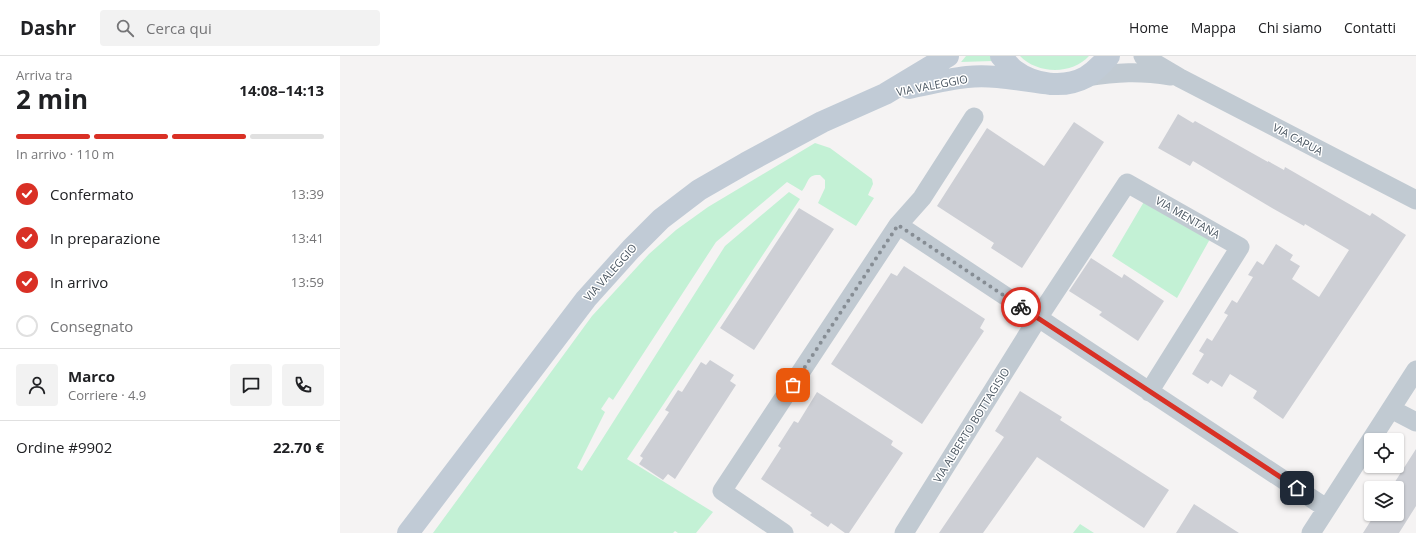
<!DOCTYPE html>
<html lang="it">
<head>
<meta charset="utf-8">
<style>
  :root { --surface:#fff; --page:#f2f2f2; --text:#202124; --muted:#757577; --line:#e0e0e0; --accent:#d93025 }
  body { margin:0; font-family:"Open Sans",sans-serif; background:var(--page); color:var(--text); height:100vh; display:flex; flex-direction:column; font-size:15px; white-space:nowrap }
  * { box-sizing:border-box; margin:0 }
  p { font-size:13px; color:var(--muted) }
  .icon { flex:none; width:22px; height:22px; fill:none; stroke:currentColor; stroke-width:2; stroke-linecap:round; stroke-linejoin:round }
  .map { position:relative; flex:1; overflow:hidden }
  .sheet { display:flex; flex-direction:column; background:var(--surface); width:340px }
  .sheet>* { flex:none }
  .controls { position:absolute; left:1024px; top:377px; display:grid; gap:8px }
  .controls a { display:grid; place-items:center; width:40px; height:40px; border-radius:4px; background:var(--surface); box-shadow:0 1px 3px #0004; font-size:20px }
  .pin { position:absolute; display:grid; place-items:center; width:34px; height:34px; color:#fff; margin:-17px; border-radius:8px; box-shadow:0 2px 6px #0006 }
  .courier { position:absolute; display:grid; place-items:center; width:40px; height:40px; margin:-20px; border:3px solid #d93025; border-radius:50%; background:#fff; color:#222; box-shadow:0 1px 5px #0007 }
  .headline em { font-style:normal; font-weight:700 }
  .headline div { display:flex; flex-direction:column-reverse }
  .headline { display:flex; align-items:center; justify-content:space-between; height:68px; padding:0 16px }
  h1 { font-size:26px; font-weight:700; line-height:30px }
  .bar { display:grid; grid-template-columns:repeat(4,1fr); gap:6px 4px; align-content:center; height:48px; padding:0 16px }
  .bar i { height:5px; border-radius:3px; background:var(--line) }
  .bar .current { background:var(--accent) }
  .bar p { grid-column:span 4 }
  .line { display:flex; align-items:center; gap:10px; padding:0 16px; border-top:1px solid var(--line) }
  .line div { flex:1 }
  .round { display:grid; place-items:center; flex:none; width:42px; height:42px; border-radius:4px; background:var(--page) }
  ol { padding:0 16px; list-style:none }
  li { display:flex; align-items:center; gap:12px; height:44px }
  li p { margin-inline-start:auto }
  li .icon { padding:4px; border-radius:50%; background:var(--accent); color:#fff; stroke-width:4 }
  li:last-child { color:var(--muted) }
  li i { width:22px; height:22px; border:2px solid var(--line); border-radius:50% }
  header { display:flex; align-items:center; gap:24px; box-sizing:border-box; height:56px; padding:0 20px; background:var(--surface); border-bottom:1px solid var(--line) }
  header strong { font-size:19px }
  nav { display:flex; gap:22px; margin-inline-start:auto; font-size:14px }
  .search { width:280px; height:36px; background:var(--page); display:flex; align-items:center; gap:10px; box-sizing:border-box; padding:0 14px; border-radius:4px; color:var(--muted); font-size:15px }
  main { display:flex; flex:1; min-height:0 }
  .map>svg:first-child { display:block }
</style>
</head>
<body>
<header>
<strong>Dashr</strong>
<div class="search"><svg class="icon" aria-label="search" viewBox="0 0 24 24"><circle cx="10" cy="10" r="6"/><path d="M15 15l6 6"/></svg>Cerca qui</div>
<nav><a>Home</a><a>Mappa</a><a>Chi siamo</a><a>Contatti</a></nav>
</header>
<main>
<section class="sheet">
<div class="headline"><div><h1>2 min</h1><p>Arriva tra</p></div><em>14:08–14:13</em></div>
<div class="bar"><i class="current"></i><i class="current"></i><i class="current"></i><i></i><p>In arrivo · 110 m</p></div>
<ol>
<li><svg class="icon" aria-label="check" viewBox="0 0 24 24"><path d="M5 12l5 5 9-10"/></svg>Confermato<p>13:39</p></li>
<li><svg class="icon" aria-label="check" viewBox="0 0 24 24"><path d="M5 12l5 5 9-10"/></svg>In preparazione<p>13:41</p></li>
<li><svg class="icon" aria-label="check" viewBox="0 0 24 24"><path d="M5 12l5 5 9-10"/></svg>In arrivo<p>13:59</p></li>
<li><i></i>Consegnato</li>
</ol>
<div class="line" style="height:72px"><a class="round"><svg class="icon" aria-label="person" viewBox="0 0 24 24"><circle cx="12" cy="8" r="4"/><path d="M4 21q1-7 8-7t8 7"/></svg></a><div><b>Marco</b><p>Corriere · 4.9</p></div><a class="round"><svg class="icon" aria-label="chat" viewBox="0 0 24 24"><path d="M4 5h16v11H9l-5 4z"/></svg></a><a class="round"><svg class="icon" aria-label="phone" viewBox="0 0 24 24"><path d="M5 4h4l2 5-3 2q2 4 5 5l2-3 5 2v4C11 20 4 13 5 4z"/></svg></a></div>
<div class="line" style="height:52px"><div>Ordine #9902</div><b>22.70 €</b></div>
</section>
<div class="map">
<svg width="1076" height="477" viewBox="0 0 1076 477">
  <rect width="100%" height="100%" fill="#f5f3f3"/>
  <path fill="#c3f1d5" d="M626,0H650L652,5L621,6Z
    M680,0H749C732,19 697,18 680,0Z
    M475,87L490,92L532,123L533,128L528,139L534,142L516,170L478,147L485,132V124L480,119C467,118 469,126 462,135L447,126L376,186L273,344L269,341L261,353L265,356L237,412L242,415L385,190L449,136L460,143L287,403L373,456L356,477H338L335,475L333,477H93L252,260L309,198L336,174L368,151Z
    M805,144L870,183L837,242L772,200Z
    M740,468L754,477H733Z"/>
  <path fill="#cdcfd5" d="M838,58L853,67L855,65L928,106V105L944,114L945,111L1030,160L1032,157L1066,179L943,363L913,342L917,335L890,318L882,331L871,324L868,328L852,318L864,298L859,295L867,282L872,285L888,259L884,257L892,244L897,247L913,221L908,219L917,205L923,209L936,188L953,199L950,204L960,210L952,223L979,241L1009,194L965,168L964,170L932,152L853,105L850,110L818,92Z
    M734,66L764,86L682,212L651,192L654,187L597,150L647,72L704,110Z
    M459,152L494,173L414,294L380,272Z
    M751,202L782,222L784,218L824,245L798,285L759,259L762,256L729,235Z
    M564,210L645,263L640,272L644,275L582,368L491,308L551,217L557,220Z
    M370,304L394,319L390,325L396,329L335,423L328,418L323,424L299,408L303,402L300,400L329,356L325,354L338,334L342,336L361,306L366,309Z
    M680,335L722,361L720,364L829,434L804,472L697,401L643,477H599L664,381L655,375Z
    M477,336L553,385L551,389L563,397L509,477H505L491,467L488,471L470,459L472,457L421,423L441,392L438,390L454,365L458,367Z
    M1076,393V450L1059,477H1023L1035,458H1057V432H1051Z
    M854,448L899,477H836Z"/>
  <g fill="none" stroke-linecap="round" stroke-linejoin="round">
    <path stroke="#c1cad2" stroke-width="19" d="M803,0L840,22L1076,144
      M746,21C777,16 800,15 831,20
      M558,169L986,452
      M1051,353L1076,366
      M444,477L382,435L558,169L582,142L634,61
      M564,477L698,262L787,127L900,191L809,336
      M971,477L1076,314"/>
    <path stroke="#c1cbd6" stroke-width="22" d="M661,0C665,4 669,10 674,14C694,29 724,33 746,21C755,15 762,8 769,0
      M569,32C588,28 608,23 627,21C655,18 684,25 711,28
      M68,477L246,243L291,193L321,163L359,134L406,107L482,66L545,38L608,0"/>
  </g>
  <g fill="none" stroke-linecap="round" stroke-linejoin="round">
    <path stroke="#868d94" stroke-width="4" stroke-dasharray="0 7.2" d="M453,329L558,169L681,251"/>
    <path stroke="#d93025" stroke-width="5" d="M681,251L957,432"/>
  </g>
  <g text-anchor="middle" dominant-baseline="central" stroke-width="3" stroke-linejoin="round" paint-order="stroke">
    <g font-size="11" fill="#4a5661" stroke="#fff">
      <text transform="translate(592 29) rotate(-11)">VIA VALEGGIO</text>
      <text transform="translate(958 83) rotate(28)">VIA CAPUA</text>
      <text transform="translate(848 161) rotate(30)">VIA MENTANA</text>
      <text transform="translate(270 216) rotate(-48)">VIA VALEGGIO</text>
      <text transform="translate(631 369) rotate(-58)">VIA ALBERTO BOTTAGISIO</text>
    </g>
  </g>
</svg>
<div class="controls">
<a><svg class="icon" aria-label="locate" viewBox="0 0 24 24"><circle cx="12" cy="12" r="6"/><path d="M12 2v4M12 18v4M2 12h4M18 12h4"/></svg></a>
<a><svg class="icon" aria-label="layers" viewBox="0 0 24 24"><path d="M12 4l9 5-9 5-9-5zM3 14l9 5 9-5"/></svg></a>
</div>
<div class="pin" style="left:453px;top:329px;background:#ea580c"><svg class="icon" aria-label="bag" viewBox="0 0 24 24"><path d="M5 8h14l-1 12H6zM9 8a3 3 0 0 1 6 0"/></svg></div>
<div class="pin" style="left:957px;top:432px;background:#1f2937"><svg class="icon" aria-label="home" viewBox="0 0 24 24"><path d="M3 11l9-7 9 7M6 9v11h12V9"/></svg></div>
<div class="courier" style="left:681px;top:251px"><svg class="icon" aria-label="bike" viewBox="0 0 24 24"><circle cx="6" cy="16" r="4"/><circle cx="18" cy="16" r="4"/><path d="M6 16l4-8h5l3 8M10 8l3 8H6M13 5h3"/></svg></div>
</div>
</main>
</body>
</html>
